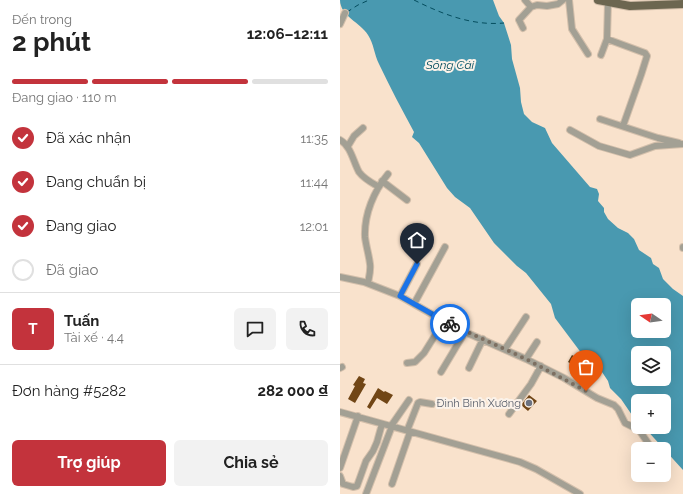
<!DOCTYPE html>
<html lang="vi">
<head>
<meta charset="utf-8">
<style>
  :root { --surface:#fff; --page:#f2f2f2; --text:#222; --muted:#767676; --line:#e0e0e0; --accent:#c3333c }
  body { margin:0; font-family:Raleway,sans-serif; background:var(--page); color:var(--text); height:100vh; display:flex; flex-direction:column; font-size:15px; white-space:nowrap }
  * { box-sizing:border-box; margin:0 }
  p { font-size:13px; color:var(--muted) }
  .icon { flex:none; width:22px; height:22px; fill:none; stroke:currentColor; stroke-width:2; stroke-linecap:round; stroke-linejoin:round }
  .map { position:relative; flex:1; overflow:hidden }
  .details { display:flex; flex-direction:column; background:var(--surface); width:340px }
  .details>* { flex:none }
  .needle { width:26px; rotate:283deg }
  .tools { position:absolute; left:291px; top:298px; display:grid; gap:8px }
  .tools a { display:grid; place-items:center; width:40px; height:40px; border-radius:6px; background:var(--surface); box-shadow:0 4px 16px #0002; font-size:20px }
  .pin { position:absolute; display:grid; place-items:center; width:34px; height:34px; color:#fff; margin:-41px -17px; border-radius:50% 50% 50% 0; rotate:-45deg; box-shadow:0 0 4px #0007 }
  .pin .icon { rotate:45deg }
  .courier { position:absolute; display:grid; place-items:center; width:40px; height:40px; margin:-20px; border:3px solid #1a73e8; border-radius:50%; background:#fff; color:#222; box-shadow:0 1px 5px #0007 }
  .head em { font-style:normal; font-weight:700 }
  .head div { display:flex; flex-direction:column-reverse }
  .head { display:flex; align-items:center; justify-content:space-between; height:68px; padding:0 12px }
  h1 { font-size:26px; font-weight:700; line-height:30px }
  .bar { display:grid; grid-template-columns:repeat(4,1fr); gap:6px 4px; align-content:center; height:48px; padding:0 12px }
  .bar i { height:5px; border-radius:3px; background:var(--line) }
  .bar .on { background:var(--accent) }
  .bar p { grid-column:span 4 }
  .line { display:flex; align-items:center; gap:10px; padding:0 12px; border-top:1px solid var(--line) }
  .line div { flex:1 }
  .round { display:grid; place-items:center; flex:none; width:42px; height:42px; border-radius:6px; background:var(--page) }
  ol { padding:0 12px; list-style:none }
  li { display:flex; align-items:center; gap:12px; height:44px }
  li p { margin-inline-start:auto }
  li .icon { padding:4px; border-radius:50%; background:var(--accent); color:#fff; stroke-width:4 }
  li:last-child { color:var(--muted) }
  li i { width:22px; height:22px; border:2px solid var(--line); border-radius:50% }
  .action { display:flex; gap:8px; margin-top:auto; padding:8px 12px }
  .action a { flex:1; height:46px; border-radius:6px; background:var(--accent); color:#fff; font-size:16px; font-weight:700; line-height:46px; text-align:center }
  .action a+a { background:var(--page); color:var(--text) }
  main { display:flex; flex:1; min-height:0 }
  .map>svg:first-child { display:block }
</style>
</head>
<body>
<main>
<section class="details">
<div class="head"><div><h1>2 phút</h1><p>Đến trong</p></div><em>12:06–12:11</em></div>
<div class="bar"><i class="on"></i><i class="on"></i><i class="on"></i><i></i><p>Đang giao · 110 m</p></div>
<ol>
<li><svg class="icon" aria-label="check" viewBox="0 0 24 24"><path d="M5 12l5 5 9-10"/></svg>Đã xác nhận<p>11:35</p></li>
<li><svg class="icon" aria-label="check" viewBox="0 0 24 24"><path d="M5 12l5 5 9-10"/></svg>Đang chuẩn bị<p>11:44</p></li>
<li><svg class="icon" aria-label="check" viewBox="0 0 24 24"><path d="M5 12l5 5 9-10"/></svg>Đang giao<p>12:01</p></li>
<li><i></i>Đã giao</li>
</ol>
<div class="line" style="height:72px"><b class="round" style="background:var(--accent);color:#fff">T</b><div><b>Tuấn</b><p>Tài xế · 4.4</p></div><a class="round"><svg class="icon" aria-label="chat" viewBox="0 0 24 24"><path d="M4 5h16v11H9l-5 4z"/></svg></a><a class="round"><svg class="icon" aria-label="phone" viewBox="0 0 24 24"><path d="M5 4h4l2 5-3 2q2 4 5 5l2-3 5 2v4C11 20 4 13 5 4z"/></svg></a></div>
<div class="line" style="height:52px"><div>Đơn hàng #5282</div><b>282 000 ₫</b></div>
<div class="action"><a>Trợ giúp</a><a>Chia sẻ</a></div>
</section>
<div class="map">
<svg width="343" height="494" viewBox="0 0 343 494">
  <rect width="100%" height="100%" fill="#f9e2cc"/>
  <path fill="#4999b0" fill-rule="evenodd" d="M0,0H153L159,16L164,23L171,45L172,59L180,88L181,102L184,114L192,122L205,128L212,143L250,187L257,189L259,194L258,201L264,208V212L268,219L278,228L288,233L294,239L299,250L311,258L313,264L319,268L323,279L333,289L343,296V470L304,427H324V401H298V420L294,418L281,399L270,388L268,381L262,372L254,367L242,354L215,318L211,304L186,273L177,266L154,243L130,208L115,197L107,188L79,143L72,137L74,132C62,110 50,87 39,64C34,54 34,44 28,35C21,23 0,16 0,0ZM298,305H324V331H298ZM298,353H324V379H298Z"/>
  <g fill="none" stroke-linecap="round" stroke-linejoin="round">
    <path stroke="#044d5e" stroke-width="1" stroke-dasharray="5 4" stroke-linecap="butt" d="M74,0C102,14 132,26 164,23
      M7,12L18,5L29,0"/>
  </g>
  <path fill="#714616" d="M232,355L252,367L248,373L228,362Z
    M19,376L25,379L23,383L26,384L15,403L8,399L15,386L13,385Z
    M38,388L44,392L45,391L53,395L47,404L37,398L30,409L27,407Z
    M189,395L197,401L188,411L181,405Z"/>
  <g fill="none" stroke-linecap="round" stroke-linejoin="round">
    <defs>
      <path id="minor" d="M185,0L191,7
        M229,0L232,29L248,54
        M0,24L5,13
        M183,28L179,20L191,7L197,5L207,6L218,4L223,0
        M267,39L305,53L307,56L301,75L283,126
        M261,55L267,39L268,2
        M260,119L318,138L339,143
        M230,130L259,146L290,155L315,146L343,144
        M0,140C11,146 13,161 19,172C24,179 32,183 39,187
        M8,146L14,136L23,128
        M42,181L67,200
        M343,248V247
        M0,277L24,282L60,296L95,316L125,332L186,359L224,378L257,398L274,405L278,409L285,423L299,430L308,443
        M28,283C29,277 31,270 30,264C29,255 26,246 25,237C24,214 34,191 48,174
        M60,296L77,264
        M74,304L105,247
        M165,349L186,317
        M186,359L197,342
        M67,363L75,362L84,353L104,321
        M0,368L2,367
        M129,368L143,339
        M101,372L125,332
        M0,412L180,462L196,469L240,494
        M169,414L191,384L201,366
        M51,426L69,400
        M67,431L78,403L80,402L92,404
        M0,468L18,416
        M0,476L3,484L13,487L17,486L26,461L33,451L37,442L42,424
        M52,484L70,432
        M26,494L52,426"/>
      <path id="major" d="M258,0L290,6L343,4"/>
    </defs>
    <use href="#minor" stroke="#d3bfab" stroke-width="8"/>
    <use href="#major" stroke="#d3bfab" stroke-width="10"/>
    <use href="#minor" stroke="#a3a094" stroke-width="6"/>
    <use href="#major" stroke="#6c6650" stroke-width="8"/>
  </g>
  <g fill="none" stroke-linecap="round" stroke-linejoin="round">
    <path stroke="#7d6f61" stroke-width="4" stroke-dasharray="0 7.2" d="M110,324L186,359L246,391"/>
    <path stroke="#1a73e8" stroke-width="5" d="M77,264L60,296L110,324"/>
  </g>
  <circle fill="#6b7280" stroke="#fbf2e9" stroke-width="1.5" cx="189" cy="403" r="4"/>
  <g text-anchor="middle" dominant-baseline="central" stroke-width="4" stroke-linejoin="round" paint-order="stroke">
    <g font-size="11" fill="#5b616d" stroke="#fbf2e9" text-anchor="end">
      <text x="181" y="403">Đình Bình Xương</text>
    </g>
    <g font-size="12" font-style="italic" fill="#044d5e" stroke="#fbf2e9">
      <text x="110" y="65">Sông Cái</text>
    </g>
  </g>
</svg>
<div class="tools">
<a><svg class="needle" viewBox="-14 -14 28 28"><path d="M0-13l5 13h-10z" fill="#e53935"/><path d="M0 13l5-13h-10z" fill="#767676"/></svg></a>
<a><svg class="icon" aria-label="layers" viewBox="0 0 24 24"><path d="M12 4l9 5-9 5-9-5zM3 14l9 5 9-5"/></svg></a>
<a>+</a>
<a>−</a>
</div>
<div class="pin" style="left:246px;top:391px;background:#ea580c"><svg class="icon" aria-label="bag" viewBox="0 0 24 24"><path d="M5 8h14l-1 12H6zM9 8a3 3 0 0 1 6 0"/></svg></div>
<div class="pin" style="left:77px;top:264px;background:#1f2937"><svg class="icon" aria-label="home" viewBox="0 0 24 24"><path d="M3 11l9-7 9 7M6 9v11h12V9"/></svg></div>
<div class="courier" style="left:110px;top:324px"><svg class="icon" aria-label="bike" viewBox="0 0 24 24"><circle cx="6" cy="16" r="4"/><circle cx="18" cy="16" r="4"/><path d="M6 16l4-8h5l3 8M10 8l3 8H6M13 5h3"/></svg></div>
</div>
</main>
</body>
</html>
